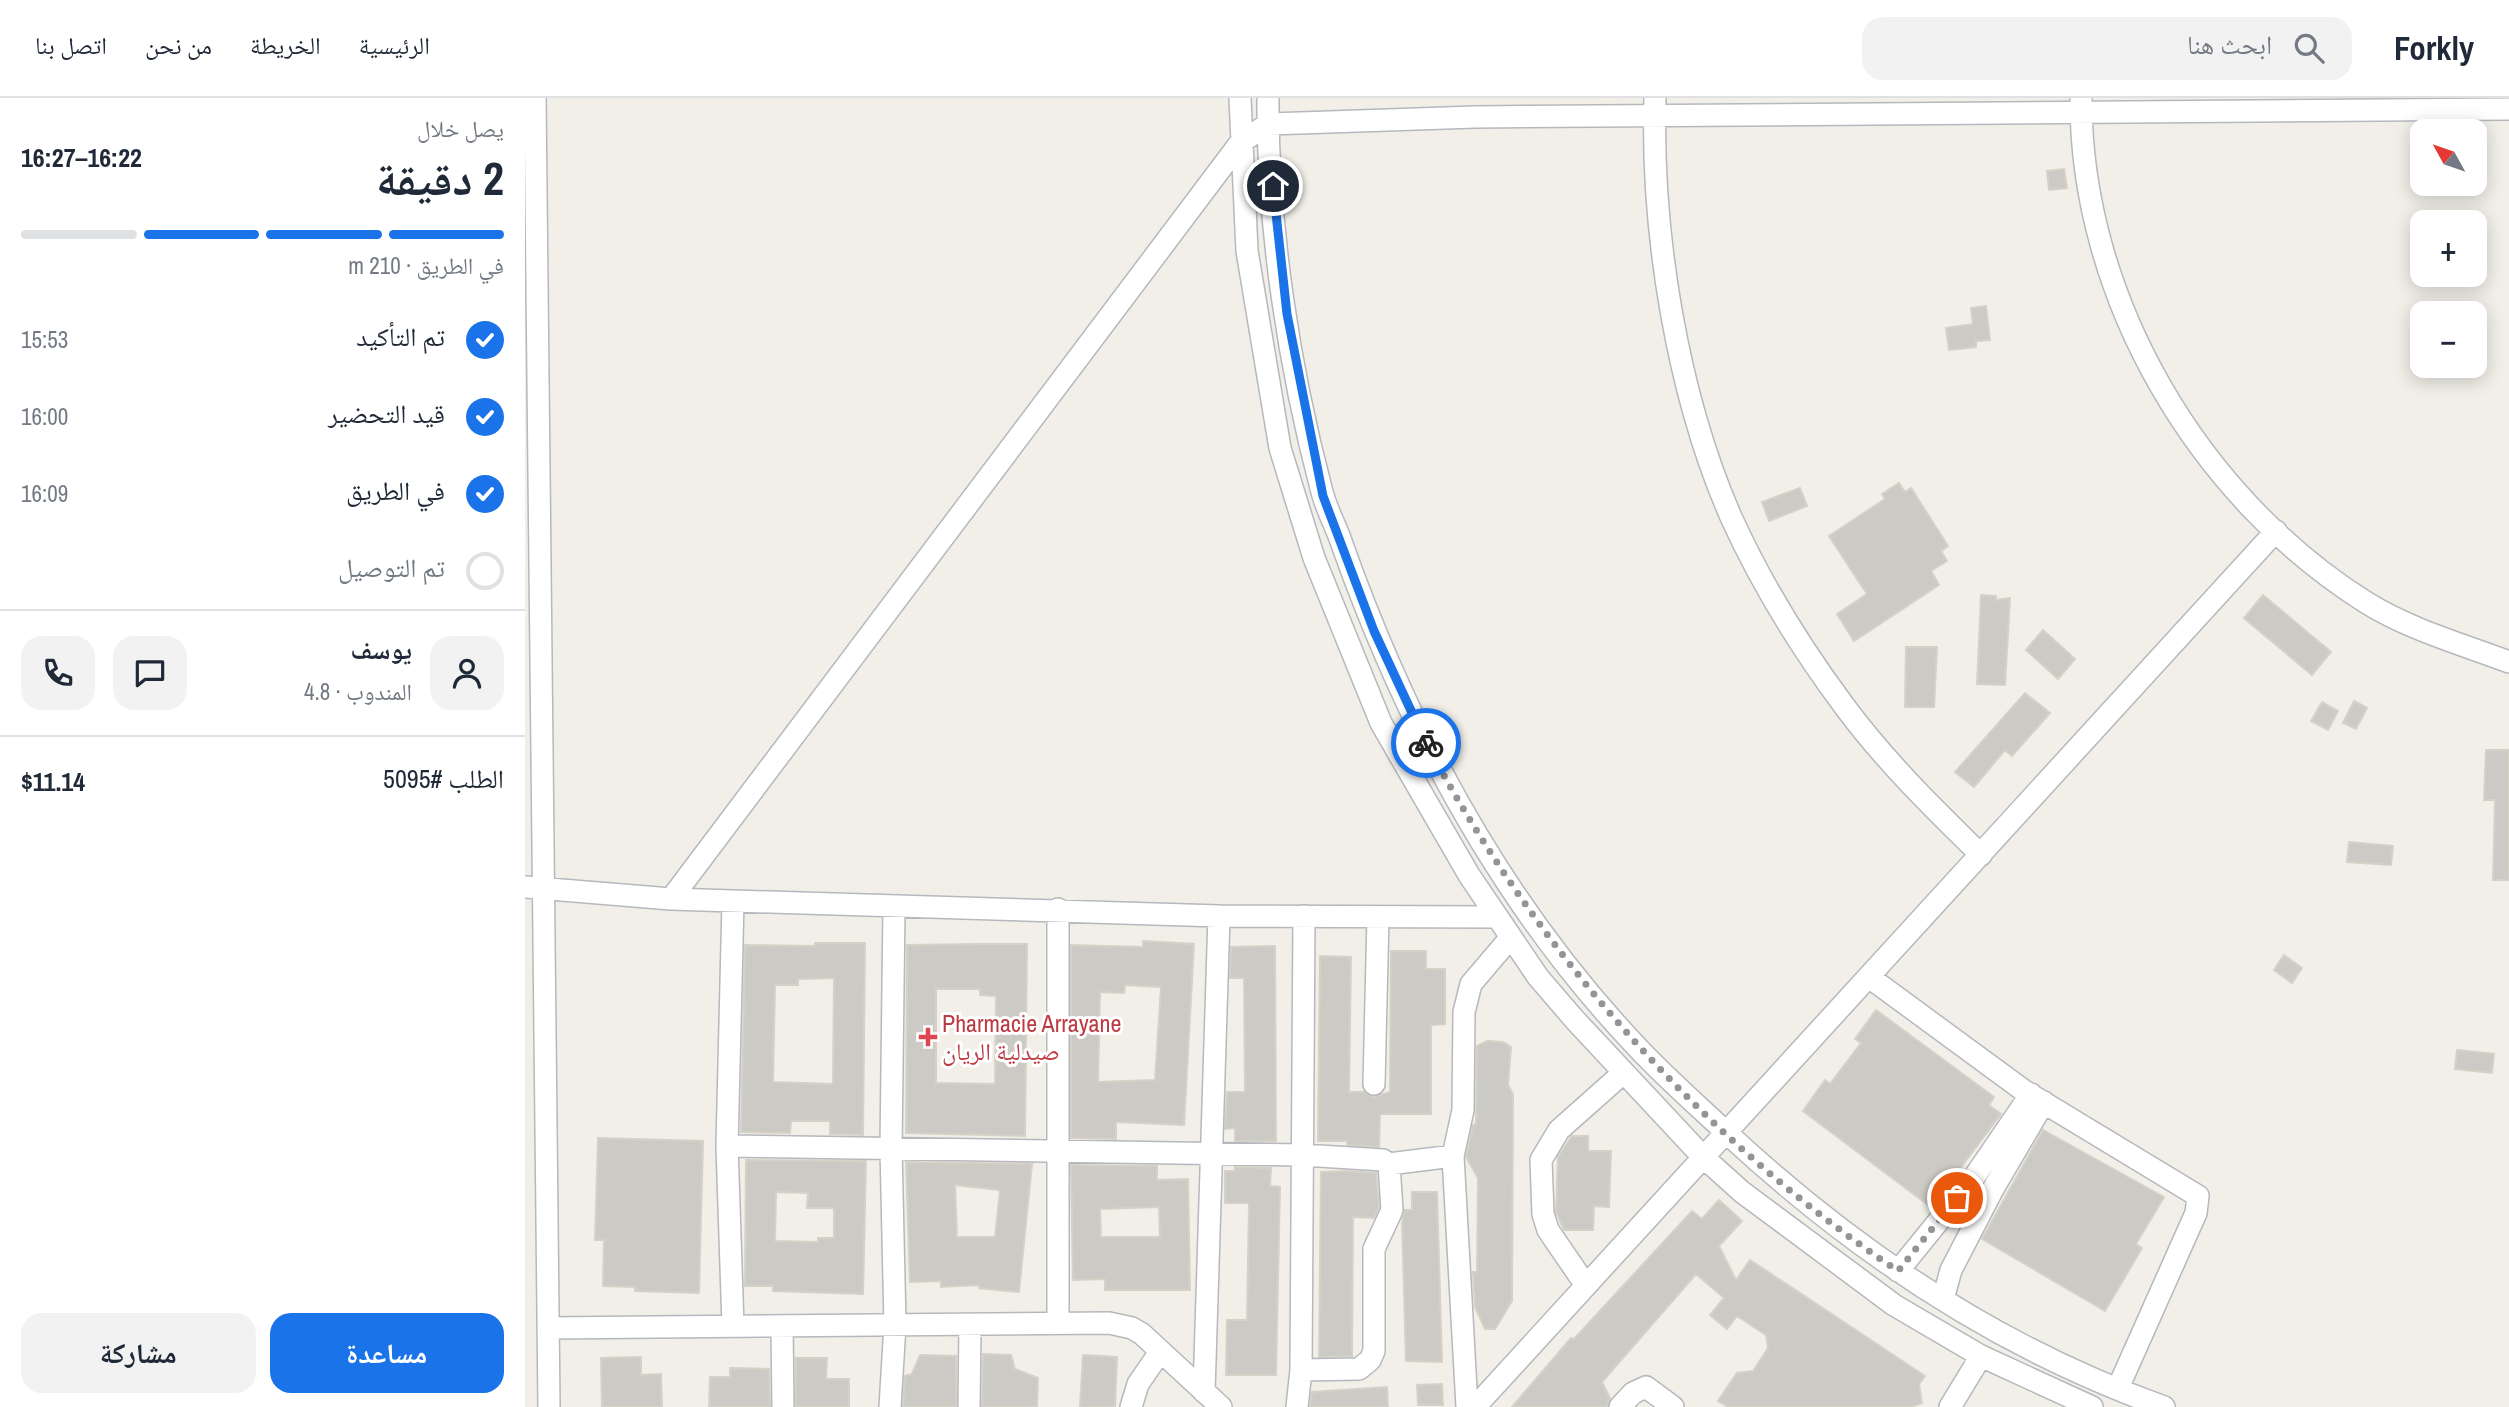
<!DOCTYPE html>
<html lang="ar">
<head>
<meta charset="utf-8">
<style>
  :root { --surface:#fff; --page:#f2f2f3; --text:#1f2937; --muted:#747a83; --line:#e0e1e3; --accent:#1a73e8 }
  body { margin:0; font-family:"Archivo Narrow","Noto Naskh Arabic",sans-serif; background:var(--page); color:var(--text); direction:rtl; height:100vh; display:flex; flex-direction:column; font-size:26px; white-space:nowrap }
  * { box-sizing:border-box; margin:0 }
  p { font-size:23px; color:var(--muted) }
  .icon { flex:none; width:38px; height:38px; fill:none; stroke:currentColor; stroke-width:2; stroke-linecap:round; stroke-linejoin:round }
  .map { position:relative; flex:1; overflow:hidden; direction:ltr }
  .side { display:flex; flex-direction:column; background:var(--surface); width:525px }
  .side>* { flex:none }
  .needle { width:46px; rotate:310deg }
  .fabs { position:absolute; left:1885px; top:21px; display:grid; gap:14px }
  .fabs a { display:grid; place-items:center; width:77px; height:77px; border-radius:14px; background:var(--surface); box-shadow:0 4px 18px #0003; font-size:35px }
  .pin { position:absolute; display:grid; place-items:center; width:60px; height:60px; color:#fff; margin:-30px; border:4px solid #fff; border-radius:50%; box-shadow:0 2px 7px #0007 }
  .courier { position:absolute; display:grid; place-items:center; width:70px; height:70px; margin:-35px; border:5px solid #1a73e8; border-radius:50%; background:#fff; color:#222; box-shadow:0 2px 9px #0007 }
  .overview em { font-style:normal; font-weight:800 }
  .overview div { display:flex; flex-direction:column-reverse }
  .overview { display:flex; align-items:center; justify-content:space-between; height:119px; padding:0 21px }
  h1 { font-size:46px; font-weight:800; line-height:52px }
  .bar { display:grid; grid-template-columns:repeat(4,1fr); gap:10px 7px; align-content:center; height:84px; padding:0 21px }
  .bar i { height:9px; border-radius:5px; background:var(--line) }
  .bar .selected { background:var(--accent) }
  .bar p { grid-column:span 4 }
  .line { display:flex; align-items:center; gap:18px; padding:0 21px; border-top:2px solid var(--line) }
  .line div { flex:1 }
  .round { display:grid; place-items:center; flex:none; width:74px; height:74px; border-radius:21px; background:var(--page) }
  ol { padding:0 21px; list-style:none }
  li { display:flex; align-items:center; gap:21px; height:77px }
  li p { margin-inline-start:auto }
  li .icon { padding:7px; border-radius:50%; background:var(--accent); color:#fff; stroke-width:4 }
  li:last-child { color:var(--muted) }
  li i { width:38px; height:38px; border:4px solid var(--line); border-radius:50% }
  .button { display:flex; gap:14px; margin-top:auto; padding:14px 21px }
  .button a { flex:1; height:80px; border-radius:21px; background:var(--accent); color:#fff; font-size:28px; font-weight:800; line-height:80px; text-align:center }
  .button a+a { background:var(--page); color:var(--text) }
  header { display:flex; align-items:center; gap:42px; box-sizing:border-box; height:98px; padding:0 35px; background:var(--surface); border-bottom:2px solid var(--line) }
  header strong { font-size:33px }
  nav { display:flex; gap:38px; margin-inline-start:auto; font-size:24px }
  .search { width:490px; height:63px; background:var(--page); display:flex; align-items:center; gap:18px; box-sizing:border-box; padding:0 24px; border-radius:21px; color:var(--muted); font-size:26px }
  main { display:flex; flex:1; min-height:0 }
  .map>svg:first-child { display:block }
</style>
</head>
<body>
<header>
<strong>Forkly</strong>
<div class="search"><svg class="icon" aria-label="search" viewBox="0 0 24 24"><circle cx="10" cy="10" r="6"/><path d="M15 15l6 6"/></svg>ابحث هنا</div>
<nav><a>الرئيسية</a><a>الخريطة</a><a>من نحن</a><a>اتصل بنا</a></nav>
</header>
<main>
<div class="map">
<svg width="1984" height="1309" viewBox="0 0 1984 1309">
  <rect width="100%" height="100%" fill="#f1efe8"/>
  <path fill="#cccac5" stroke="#d6d1c6" stroke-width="2" fill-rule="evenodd" d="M1539,71L1542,90L1524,92L1522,73Z
    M1461,208L1465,242L1451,243V249L1424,252L1421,230L1448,226L1446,210Z
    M1374,385L1380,394L1386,390L1423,448L1416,453L1422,463L1406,473L1414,487L1329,543L1312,516L1342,496L1304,438L1360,401L1357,396Z
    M1275,390L1282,408L1244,423L1237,404Z
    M1456,497L1471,498V502L1485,500L1480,587L1452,586Z
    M1738,497L1806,554L1787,577L1719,520Z
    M1518,532L1550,561L1533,581L1501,552Z
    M1381,549H1412L1409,609H1380Z
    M1500,595L1525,615L1487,658L1480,652L1449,689L1430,674Z
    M1829,603L1842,610L1831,631L1818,625Z
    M1797,604L1813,613L1803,632L1786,623Z
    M1961,652H1984V782H1968L1970,702H1959Z
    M1824,744L1868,748L1866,767L1822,764Z
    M618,843L669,846L659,1027L591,1024V1041L546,1040V847L618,849ZM600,887L636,889L630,982L573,984L575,894L599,895Z
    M290,845H340L338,1037L305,1036V1023H266L265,1035L216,1034L220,847L290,848ZM309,880L308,986L248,984L250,887H273V881Z
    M455,846H502L500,1038L381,1035L382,847ZM411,891H455V897L471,898L470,986L411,985Z
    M750,848L751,1043H710V1030L700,1031L702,994H720L719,880H705L706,849Z
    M866,853H901V871H920V926L906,927V1016H855L854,1049L822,1047V1043H793L795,858L826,859L824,994H839L849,999L865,994Z
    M1759,857L1777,870L1767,885L1749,872Z
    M1351,912L1469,999L1464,1007L1476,1016L1406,1109L1278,1013L1300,982L1305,986L1336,945L1330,941Z
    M962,943L978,944L986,949L983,987L988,996L987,1203L970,1231H960L950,1209L948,1174H952L953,1080L941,1059L948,1027L951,1026L952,948Z
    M1932,952L1969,956L1967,975L1930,971Z
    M1518,1032L1639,1099L1611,1146L1617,1150L1580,1213L1457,1141Z
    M1047,1038H1063V1053H1086L1084,1109L1069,1108L1068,1132H1039L1031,1114L1033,1059Z
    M73,1040L178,1043L174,1195L110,1193V1189L78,1188L79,1142H70Z
    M221,1062L341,1063L338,1196L248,1193V1188H220ZM251,1094L283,1095L282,1110H309V1140H293V1144L250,1143Z
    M381,1064L507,1066L494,1194L454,1190V1187L416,1189V1183L385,1184ZM430,1087L475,1092L470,1139H432Z
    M546,1067L632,1068V1082L663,1081L665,1192H580V1181L548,1182ZM634,1109L635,1139H576L575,1111Z
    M710,1069L746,1070L745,1088L755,1089L751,1277H701L702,1222H722L724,1105H700V1073H710Z
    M822,1073L851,1075L854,1110L849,1120L828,1119L827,1258L794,1259L796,1074Z
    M887,1094H912L917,1264L881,1263L877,1123L880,1112H887Z
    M1194,1102L1217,1123L1194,1148L1211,1182L1225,1162L1400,1278L1394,1286L1397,1305L1386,1309H1203L1193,1303L1212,1275L1228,1273L1243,1250L1241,1237L1212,1218L1202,1231L1185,1217L1199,1200L1171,1176L1077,1284L1085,1300L1082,1309H987L1046,1240L1049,1241L1167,1113L1177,1121Z
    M458,1256L486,1257L490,1271L513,1280L512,1309H457Z
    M395,1257L431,1258V1309H378L380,1278L387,1276Z
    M558,1257L592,1259L590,1309H555Z
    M116,1259V1277L136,1276L137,1309H77L76,1260Z
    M271,1260H302L301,1281H324V1309H271Z
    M205,1270L244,1271L245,1309H184L185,1279H205Z
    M917,1286L918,1307H893L892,1287Z
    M862,1289L863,1309H785L787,1294Z"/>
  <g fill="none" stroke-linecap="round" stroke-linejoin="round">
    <defs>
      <path id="minor" d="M10,0L24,1309
        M715,0L722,153L755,350L789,460L856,625L944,777L1013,879L1050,922L1178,1059L1217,1094L1369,1207L1456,1258L1567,1309
        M743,0C742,128 764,270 797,394C802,413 812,430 818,449C883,631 978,808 1112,949C1141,980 1173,1008 1204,1037C1330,1154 1476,1251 1639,1309
        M1130,0C1126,134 1152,296 1206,419C1236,485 1276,550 1320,609C1360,663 1408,710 1456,757
        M1556,0C1555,200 1674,400 1842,505C1886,532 1936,546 1984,564
        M0,789L146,801L715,45L743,26L950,19L1984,11
        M146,801L694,818L972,819
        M533,811V1224
        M1344,879L1498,992L1673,1098L1671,1115L1593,1290
        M849,986L853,819
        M202,1048L778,1057L858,1062L864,1066L867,1112L849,1151V1253L845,1262L834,1271L776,1272
        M864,1066L928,1058
        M1373,1173L1450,1078L1506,996
        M1060,1186L1023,1132L1018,1116L1016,1062L1034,1032L1097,976
        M1418,1201L1426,1172L1468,1091L1519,1004
        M208,1228L202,1048L208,804
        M257,1228L258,1309
        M23,1230L584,1225L607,1230L617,1236L696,1309
        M679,1294L694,818
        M365,1309L370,1227L366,1050L369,810
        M444,1309L445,1227
        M606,1309L613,1286L635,1254
        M772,1309L776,1272L779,818
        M942,1309L928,1058L938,1012L939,914L946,886L986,839
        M950,1309L1751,433
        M1095,1309L1108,1295L1121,1289L1148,1309
        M1425,1309L1456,1258"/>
    </defs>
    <use href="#minor" stroke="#b5b8bc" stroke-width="24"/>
    <use href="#minor" stroke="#fff" stroke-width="21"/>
  </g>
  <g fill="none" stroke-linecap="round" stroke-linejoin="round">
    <path stroke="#929495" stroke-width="7" stroke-dasharray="0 12.6" d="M901,645C1014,856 1174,1039 1373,1173L1432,1100"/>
    <path stroke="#1a73e8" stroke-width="9" d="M748,88L762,216L798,398L849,533L901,645"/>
  </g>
  <path fill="#e0444e" stroke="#fff" stroke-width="2.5" d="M399.5 928.5h7v7h7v7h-7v7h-7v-7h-7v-7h7z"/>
  <g text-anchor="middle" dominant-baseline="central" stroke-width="6" stroke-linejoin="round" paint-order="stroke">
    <g font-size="24" fill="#be3a42" stroke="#fff" text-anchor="start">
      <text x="417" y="925">Pharmacie Arrayane<tspan x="417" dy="28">صيدلية الريان</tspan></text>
    </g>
  </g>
</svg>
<div class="fabs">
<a><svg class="needle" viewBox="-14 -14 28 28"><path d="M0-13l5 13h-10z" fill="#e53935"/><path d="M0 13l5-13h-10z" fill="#747a83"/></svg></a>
<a>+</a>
<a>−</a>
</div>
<div class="pin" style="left:1432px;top:1100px;background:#ea580c"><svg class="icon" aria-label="bag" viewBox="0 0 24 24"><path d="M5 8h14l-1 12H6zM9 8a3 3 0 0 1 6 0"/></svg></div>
<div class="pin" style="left:748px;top:88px;background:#1f2937"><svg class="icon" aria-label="home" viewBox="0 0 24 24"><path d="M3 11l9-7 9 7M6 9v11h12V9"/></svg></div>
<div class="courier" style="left:901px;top:645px"><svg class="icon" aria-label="bike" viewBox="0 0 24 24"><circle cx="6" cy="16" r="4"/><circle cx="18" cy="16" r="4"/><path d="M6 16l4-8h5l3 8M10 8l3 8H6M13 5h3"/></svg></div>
</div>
<section class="side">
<div class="overview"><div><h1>2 دقيقة</h1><p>يصل خلال</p></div><em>16:22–16:27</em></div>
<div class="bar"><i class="selected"></i><i class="selected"></i><i class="selected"></i><i></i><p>في الطريق · 210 m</p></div>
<ol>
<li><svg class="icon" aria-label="check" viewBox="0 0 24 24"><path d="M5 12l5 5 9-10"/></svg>تم التأكيد<p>15:53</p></li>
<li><svg class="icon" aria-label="check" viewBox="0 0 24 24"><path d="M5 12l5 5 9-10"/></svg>قيد التحضير<p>16:00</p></li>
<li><svg class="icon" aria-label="check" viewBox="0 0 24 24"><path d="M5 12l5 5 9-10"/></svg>في الطريق<p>16:09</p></li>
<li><i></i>تم التوصيل</li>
</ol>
<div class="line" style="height:126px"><a class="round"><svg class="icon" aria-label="person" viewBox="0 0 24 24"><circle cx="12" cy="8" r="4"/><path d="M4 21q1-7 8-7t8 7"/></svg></a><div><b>يوسف</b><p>المندوب · 4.8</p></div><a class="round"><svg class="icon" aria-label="chat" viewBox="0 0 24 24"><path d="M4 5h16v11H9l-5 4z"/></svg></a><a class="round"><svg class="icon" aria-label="phone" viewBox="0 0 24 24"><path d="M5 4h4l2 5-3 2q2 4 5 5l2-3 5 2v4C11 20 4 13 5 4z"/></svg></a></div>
<div class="line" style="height:91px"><div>الطلب #5095</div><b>$11.14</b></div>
<div class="button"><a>مساعدة</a><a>مشاركة</a></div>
</section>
</main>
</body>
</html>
